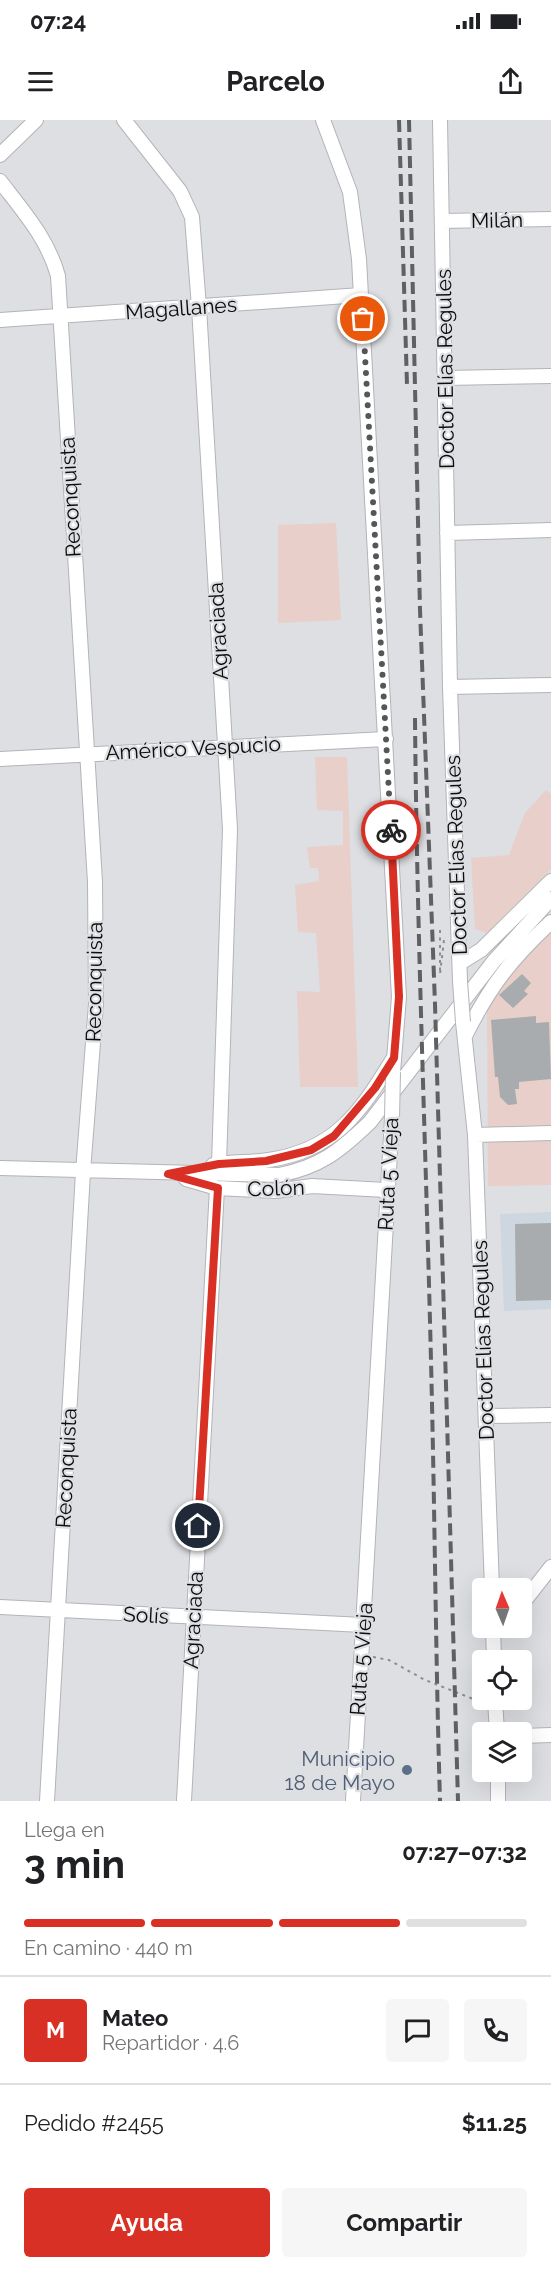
<!DOCTYPE html>
<html lang="es">
<head>
<meta charset="utf-8">
<style>
  :root { --surface:#fff; --page:#f6f6f6; --text:#202124; --muted:#757577; --line:#e0e0e0; --accent:#d93025 }
  body { margin:0; font-family:Raleway,sans-serif; background:var(--page); color:var(--text); height:100vh; display:flex; flex-direction:column; font-size:22px; white-space:nowrap }
  * { box-sizing:border-box; margin:0 }
  p { font-size:20px; color:var(--muted) }
  .icon { flex:none; width:33px; height:33px; fill:none; stroke:currentColor; stroke-width:2; stroke-linecap:round; stroke-linejoin:round }
  .map { position:relative; height:1681px; overflow:hidden }
  .drawer { display:flex; flex-direction:column; background:var(--surface); flex:1 }
  .drawer>* { flex:none }
  .needle { width:39px; rotate:358deg }
  .controls { position:absolute; left:472px; top:1458px; display:grid; gap:12px }
  .controls a { display:grid; place-items:center; width:60px; height:60px; border-radius:6px; background:var(--surface); box-shadow:0 6px 24px #0002; font-size:30px }
  .pin { position:absolute; display:grid; place-items:center; width:51px; height:51px; color:#fff; margin:-26px; border:3px solid #fff; border-radius:50%; box-shadow:0 2px 6px #0007 }
  .courier { position:absolute; display:grid; place-items:center; width:60px; height:60px; margin:-30px; border:4px solid #d93025; border-radius:50%; background:#fff; color:#222; box-shadow:0 2px 8px #0007 }
  .overview em { font-style:normal; font-weight:700 }
  .overview div { display:flex; flex-direction:column-reverse }
  .overview { display:flex; align-items:center; justify-content:space-between; height:102px; padding:0 24px }
  h1 { font-size:39px; font-weight:700; line-height:45px }
  .bar { display:grid; grid-template-columns:repeat(4,1fr); gap:9px 6px; align-content:center; height:72px; padding:0 24px }
  .bar i { height:8px; border-radius:4px; background:var(--line) }
  .bar .active { background:var(--accent) }
  .bar p { grid-column:span 4 }
  .line { display:flex; align-items:center; gap:15px; padding:0 24px; border-top:2px solid var(--line) }
  .line div { flex:1 }
  .round { display:grid; place-items:center; flex:none; width:63px; height:63px; border-radius:6px; background:var(--page) }
  .button { display:flex; gap:12px; margin-top:auto; padding:12px 24px }
  .button a { flex:1; height:69px; border-radius:6px; background:var(--accent); color:#fff; font-size:24px; font-weight:700; line-height:69px; text-align:center }
  .button a+a { background:var(--page); color:var(--text) }
  .status { display:flex; justify-content:space-between; align-items:center; height:42px; padding:0 30px; background:var(--surface); direction:ltr }
  .status svg { height:16px; fill:currentColor }
  header { display:flex; justify-content:space-between; align-items:center; height:78px; padding:0 24px; background:var(--surface); font-size:27px; font-weight:700 }
  .map>svg:first-child { display:block }
</style>
</head>
<body>
<div class="status"><b>07:24</b><svg viewBox="0 0 49 12"><path d="M0 12V9h3v3zM5 12V6h3v6zM10 12V3h3v9zM15 12V0h3v12zM26 1h20v11H26zM47 4h2v5h-2z"/></svg></div>
<header><svg class="icon" aria-label="menu" viewBox="0 0 24 24"><path d="M4 6h16M4 12h16M4 18h16"/></svg>Parcelo<svg class="icon" aria-label="share" viewBox="0 0 24 24"><path d="M12 15V3M7 8l5-5 5 5M5 13v7h14v-7"/></svg></header>
<div class="map">
<svg width="551" height="1681" viewBox="0 0 551 1681">
  <rect width="100%" height="100%" fill="#dddfe2"/>
  <path fill="#e8cfc9" d="M336,403L341,500L278,503V405Z
    M315,637H347L358,967H300L297,871L320,872L316,813L298,812L295,765L319,761L318,748H310L307,727L343,725V691L317,690Z
    M546,670L551,674V749L487,813L475,809L471,738L509,735L525,693Z
    M551,809V1065L488,1066L487,888L496,871Z"/>
  <path fill="#ced6df" d="M551,1092V1189L504,1191L500,1094Z"/>
  <path fill="#a9acae" d="M522,854L531,863L524,871L528,874L513,888L499,875Z
    M536,896V903L549,902L551,959L519,962V969H515L517,984L508,985L500,977L498,957H495L491,900Z
    M551,1103V1180L516,1181L515,1104Z"/>
  <g fill="none" stroke-linecap="round" stroke-linejoin="round">
    <defs>
      <path id="minor" d="M124,0L180,71L192,97L199,187L230,709L219,1044
        M323,0L350,72L359,139L399,877L393,952
        M440,0L450,567L460,861
        M0,35L36,0
        M0,61C23,91 48,119 58,156L95,762L96,884L83,1052L47,1681
        M442,101L551,99
        M0,200L361,175
        M446,258L551,256
        M447,413L551,410
        M450,567L551,565
        M0,639L386,619
        M460,843L481,830L551,761
        M463,902L475,1015L492,1468
        M465,916C490,866 511,839 551,802
        M475,1015L551,1013
        M213,1045C231,1041 250,1043 269,1040C335,1030 360,993 393,939
        M0,1048L279,1055C320,1047 340,1031 370,1002L494,841L551,779
        M186,1059L217,1068L276,1071L312,1066L386,1070
        M486,1296L551,1295
        M522,1484L551,1447
        M0,1487L363,1505
        M493,1508L494,1540
        M495,1580L497,1612
        M522,1616L551,1615
        M498,1652V1681
        M184,1681L217,1068
        M353,1681L392,998"/>
    </defs>
    <use href="#minor" stroke="#b2b4b7" stroke-width="16"/>
    <path stroke="#8c8d8f" stroke-width="2" stroke-dasharray="3 4.5" stroke-linecap="butt" d="M440,810V854L444,820
      M373,1537L389,1540L425,1560L481,1582"/>
    <use href="#minor" stroke="#fff" stroke-width="14"/>
    <path stroke="#5f6062" stroke-width="4" stroke-dasharray="12 6" stroke-linecap="butt" d="M399,0L407,265
      M409,0L420,490L435,884L458,1681
      M415,598C417,827 427,1055 432,1284C435,1416 436,1549 440,1681"/>
    <defs>
      <path id="minor-bridge" d="M460,861L463,902
        M392,998L393,952"/>
    </defs>
    <use href="#minor-bridge" stroke="#b2b4b7" stroke-width="16" stroke-linecap="butt"/>
    <use href="#minor-bridge" stroke="#fff" stroke-width="14"/>
  </g>
  <g fill="none" stroke-linecap="round" stroke-linejoin="round">
    <path stroke="#555658" stroke-width="6" stroke-dasharray="0 10.8" d="M363,199L391,710"/>
    <path stroke="#d93025" stroke-width="8" d="M198,1406L218,1068L168,1054L219,1044L266,1041L311,1030L334,1016L375,968L394,938L399,877L391,710"/>
  </g>
  <circle fill="#5c6f8a" stroke="#dddfe2" stroke-width="2" cx="407" cy="1650" r="6"/>
  <g text-anchor="middle" dominant-baseline="central" stroke-width="4.5" stroke-linejoin="round" paint-order="stroke">
    <g font-size="21" fill="#0c0c0d" stroke="#dddfe2">
      <text transform="translate(497 100) rotate(-1)">Milán</text>
      <text transform="translate(181 188) rotate(-4)">Magallanes</text>
      <text transform="translate(445 249) rotate(-91)">Doctor Elías Regules</text>
      <text transform="translate(70 377) rotate(-93)">Reconquista</text>
      <text transform="translate(218 511) rotate(-93)">Agraciada</text>
      <text transform="translate(193 628) rotate(-3)">Américo Vespucio</text>
      <text transform="translate(456 735) rotate(-92)">Doctor Elías Regules</text>
      <text transform="translate(94 862) rotate(-89)">Reconquista</text>
      <text transform="translate(388 1054) rotate(-87)">Ruta 5 Vieja</text>
      <text transform="translate(276 1068) rotate(-2)">Colón</text>
      <text transform="translate(483 1220) rotate(-92)">Doctor Elías Regules</text>
      <text transform="translate(66 1348) rotate(-87)">Reconquista</text>
      <text transform="translate(146 1495) rotate(3)">Solís</text>
      <text transform="translate(193 1500) rotate(-87)">Agraciada</text>
      <text transform="translate(361 1539) rotate(-86)">Ruta 5 Vieja</text>
    </g>
    <g font-size="21" fill="#4e5e75" stroke="#dddfe2" text-anchor="end">
      <text x="395" y="1638">Municipio<tspan x="395" dy="24">18 de Mayo</tspan></text>
    </g>
  </g>
</svg>
<div class="controls">
<a><svg class="needle" viewBox="-14 -14 28 28"><path d="M0-13l5 13h-10z" fill="#e53935"/><path d="M0 13l5-13h-10z" fill="#757577"/></svg></a>
<a><svg class="icon" aria-label="locate" viewBox="0 0 24 24"><circle cx="12" cy="12" r="6"/><path d="M12 2v4M12 18v4M2 12h4M18 12h4"/></svg></a>
<a><svg class="icon" aria-label="layers" viewBox="0 0 24 24"><path d="M12 4l9 5-9 5-9-5zM3 14l9 5 9-5"/></svg></a>
</div>
<div class="pin" style="left:363px;top:199px;background:#ea580c"><svg class="icon" aria-label="bag" viewBox="0 0 24 24"><path d="M5 8h14l-1 12H6zM9 8a3 3 0 0 1 6 0"/></svg></div>
<div class="pin" style="left:198px;top:1406px;background:#1f2937"><svg class="icon" aria-label="home" viewBox="0 0 24 24"><path d="M3 11l9-7 9 7M6 9v11h12V9"/></svg></div>
<div class="courier" style="left:391px;top:710px"><svg class="icon" aria-label="bike" viewBox="0 0 24 24"><circle cx="6" cy="16" r="4"/><circle cx="18" cy="16" r="4"/><path d="M6 16l4-8h5l3 8M10 8l3 8H6M13 5h3"/></svg></div>
</div>
<section class="drawer">
<div class="overview"><div><h1>3 min</h1><p>Llega en</p></div><em>07:27–07:32</em></div>
<div class="bar"><i class="active"></i><i class="active"></i><i class="active"></i><i></i><p>En camino · 440 m</p></div>
<div class="line" style="height:108px"><b class="round" style="background:var(--accent);color:#fff">M</b><div><b>Mateo</b><p>Repartidor · 4.6</p></div><a class="round"><svg class="icon" aria-label="chat" viewBox="0 0 24 24"><path d="M4 5h16v11H9l-5 4z"/></svg></a><a class="round"><svg class="icon" aria-label="phone" viewBox="0 0 24 24"><path d="M5 4h4l2 5-3 2q2 4 5 5l2-3 5 2v4C11 20 4 13 5 4z"/></svg></a></div>
<div class="line" style="height:78px"><div>Pedido #2455</div><b>$11.25</b></div>
<div class="button"><a>Ayuda</a><a>Compartir</a></div>
</section>
</body>
</html>
